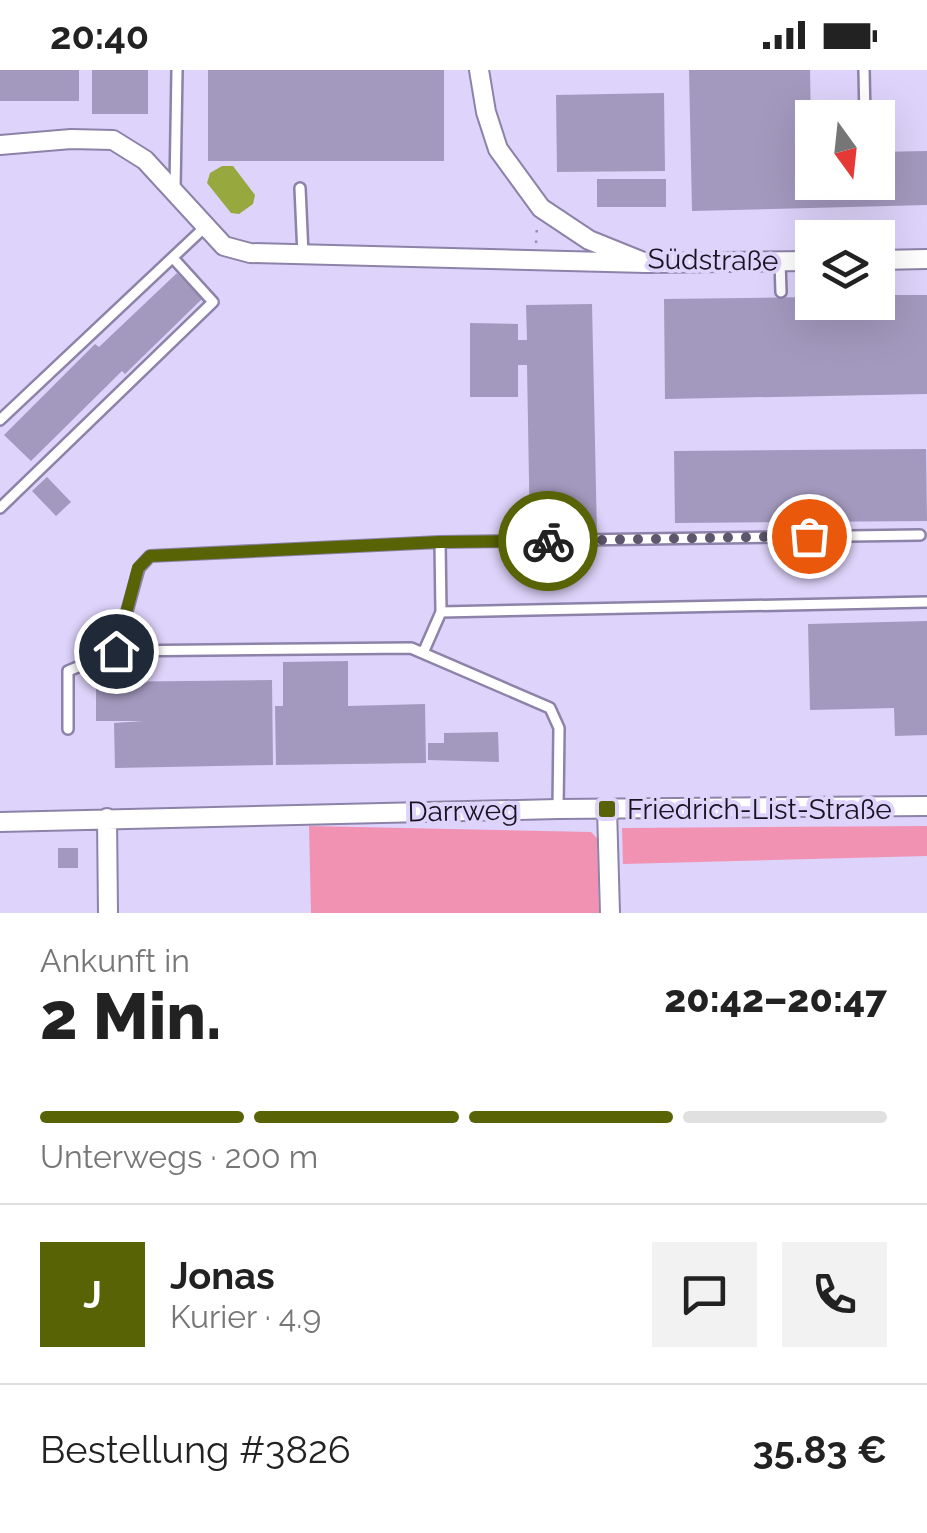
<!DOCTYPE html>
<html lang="de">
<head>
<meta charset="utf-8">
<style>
  :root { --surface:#fff; --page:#f2f2f2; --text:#222; --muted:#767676; --line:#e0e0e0; --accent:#576305 }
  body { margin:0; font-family:Raleway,sans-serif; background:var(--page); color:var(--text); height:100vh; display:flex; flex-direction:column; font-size:38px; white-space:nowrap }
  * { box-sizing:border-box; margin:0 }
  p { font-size:32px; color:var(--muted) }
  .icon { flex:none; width:55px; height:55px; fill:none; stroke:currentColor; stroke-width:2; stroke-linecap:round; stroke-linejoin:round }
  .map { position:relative; height:843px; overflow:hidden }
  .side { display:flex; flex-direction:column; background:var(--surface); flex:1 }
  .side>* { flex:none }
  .needle { width:65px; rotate:165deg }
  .buttons { position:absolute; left:795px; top:30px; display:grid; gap:20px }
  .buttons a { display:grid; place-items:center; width:100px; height:100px; border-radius:0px; background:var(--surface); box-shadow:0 10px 40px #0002; font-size:50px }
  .pin { position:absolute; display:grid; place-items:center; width:85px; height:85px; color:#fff; margin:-42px; border:5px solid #fff; border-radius:50%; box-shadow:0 2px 10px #0007 }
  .courier { position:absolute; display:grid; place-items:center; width:100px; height:100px; margin:-50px; border:8px solid #576305; border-radius:50%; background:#fff; color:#222; box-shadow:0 2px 12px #0007 }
  .overview em { font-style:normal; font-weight:800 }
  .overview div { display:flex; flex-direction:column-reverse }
  .overview { display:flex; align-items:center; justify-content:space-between; height:170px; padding:0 40px }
  h1 { font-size:65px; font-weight:800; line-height:75px }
  .bar { display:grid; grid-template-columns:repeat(4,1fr); gap:15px 10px; align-content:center; height:120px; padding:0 40px }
  .bar i { height:12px; border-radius:8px; background:var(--line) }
  .bar .active { background:var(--accent) }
  .bar p { grid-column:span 4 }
  .line { display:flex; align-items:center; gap:25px; padding:0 40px; border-top:2px solid var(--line) }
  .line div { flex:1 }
  .round { display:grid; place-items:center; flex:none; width:105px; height:105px; border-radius:0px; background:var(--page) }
  .status { display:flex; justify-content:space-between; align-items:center; height:70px; padding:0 50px; background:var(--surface); direction:ltr }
  .status svg { height:28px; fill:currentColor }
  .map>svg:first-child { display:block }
</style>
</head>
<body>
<div class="status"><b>20:40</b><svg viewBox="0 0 49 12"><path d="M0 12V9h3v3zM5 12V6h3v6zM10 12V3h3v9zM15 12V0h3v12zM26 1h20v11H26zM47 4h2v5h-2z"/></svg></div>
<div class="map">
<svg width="927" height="843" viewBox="0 0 927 843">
  <rect width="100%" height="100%" fill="#ded3fa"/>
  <path fill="#f192b3" d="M309,756L591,762L597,768L599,843H311Z
    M927,756V786L623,794L622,758Z"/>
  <path fill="#97a83f" d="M222,96H233L255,125L253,134L239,144L231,143L207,113L210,103Z"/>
  <path fill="#a399be" d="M0,0H79V31H0Z
    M92,0H148V44H92Z
    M208,0H444V91H208Z
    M689,0H810L812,112H878V82L927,81V135L692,141Z
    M664,23L665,101L557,102L556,25Z
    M597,109H666V137H597Z
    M177,203L202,229L125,304L122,301L31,391L4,365L95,274L99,277Z
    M878,225H927V324L665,329L664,229L812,227V232H878Z
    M592,234L597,465L530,467L527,295H518V327H470V253L518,254V270H527L526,235Z
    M926,379L927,451L675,453L674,381Z
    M47,407L71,432L56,446L32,421Z
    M927,551V665L895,666L894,638L810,640L808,554Z
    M348,591V636L425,634L426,693L276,695L275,636H283V592Z
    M272,610L273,695L115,698L114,653L144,651H96V612Z
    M498,662L499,692L428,690V673H444V663Z
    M58,778H78V798H58Z"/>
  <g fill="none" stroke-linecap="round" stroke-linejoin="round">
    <defs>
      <path id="lane" d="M864,0L865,48
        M300,118L303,185
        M175,119L177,0
        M780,191L781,222
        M0,350L205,157
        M0,438L213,232L173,188
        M441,542L927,532
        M116,581L411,578L550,638L559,658L558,739
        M423,583L441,542L440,472
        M68,659V601L116,581L139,498L150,486L440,472L920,465"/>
      <path id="street" d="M479,0L486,42L498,79L541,138L589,170L646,193L812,191
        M0,75L71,69L113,70L145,90L224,176L250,183L646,193
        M878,190L927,189
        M607,739L610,843
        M107,748L108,843
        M0,752L558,739L927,736"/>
    </defs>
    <use href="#lane" stroke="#8d82a7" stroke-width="14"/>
    <use href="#street" stroke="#8d82a7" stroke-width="22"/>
    <path stroke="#9890ae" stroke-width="2.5" stroke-dasharray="2.5 8" stroke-linecap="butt" d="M536,173L537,156"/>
    <use href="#lane" stroke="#fff" stroke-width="9"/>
    <use href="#street" stroke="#fff" stroke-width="18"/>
  </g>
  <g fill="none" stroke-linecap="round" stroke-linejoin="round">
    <path stroke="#5d566d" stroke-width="10" stroke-dasharray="0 18" d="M548,471L809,466"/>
    <path stroke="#576305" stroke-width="12" d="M116,581L138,498L150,486L440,472L548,471"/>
  </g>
  <rect fill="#576305" stroke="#ded3fa" stroke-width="4" x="597" y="729" width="20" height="20" rx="5"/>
  <g text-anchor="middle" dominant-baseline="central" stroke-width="8" stroke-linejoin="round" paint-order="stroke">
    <g font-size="28" fill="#171321" stroke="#ded3fa">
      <text transform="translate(713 190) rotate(1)">Südstraße</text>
      <text transform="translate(463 741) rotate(-1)">Darrweg</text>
    </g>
    <g font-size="28" fill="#171321" stroke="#ded3fa" text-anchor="start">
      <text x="627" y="739">Friedrich-List-Straße</text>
    </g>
  </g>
</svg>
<div class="buttons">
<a><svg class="needle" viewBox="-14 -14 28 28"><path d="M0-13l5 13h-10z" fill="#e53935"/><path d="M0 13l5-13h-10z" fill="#767676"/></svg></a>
<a><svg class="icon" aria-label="layers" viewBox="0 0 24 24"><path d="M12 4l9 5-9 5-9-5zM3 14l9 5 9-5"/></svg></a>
</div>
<div class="pin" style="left:809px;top:466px;background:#ea580c"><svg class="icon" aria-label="bag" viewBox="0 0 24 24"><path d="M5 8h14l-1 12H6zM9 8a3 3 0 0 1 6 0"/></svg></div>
<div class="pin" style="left:116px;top:581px;background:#1f2937"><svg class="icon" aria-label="home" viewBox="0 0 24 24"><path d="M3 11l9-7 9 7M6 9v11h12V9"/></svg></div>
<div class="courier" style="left:548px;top:471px"><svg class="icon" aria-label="bike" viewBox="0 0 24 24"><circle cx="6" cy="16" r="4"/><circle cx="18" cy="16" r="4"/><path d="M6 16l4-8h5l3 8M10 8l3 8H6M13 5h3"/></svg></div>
</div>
<section class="side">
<div class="overview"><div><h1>2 Min.</h1><p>Ankunft in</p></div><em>20:42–20:47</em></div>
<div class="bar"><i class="active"></i><i class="active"></i><i class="active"></i><i></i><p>Unterwegs · 200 m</p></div>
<div class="line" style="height:180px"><b class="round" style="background:var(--accent);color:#fff">J</b><div><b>Jonas</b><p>Kurier · 4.9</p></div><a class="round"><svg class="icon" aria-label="chat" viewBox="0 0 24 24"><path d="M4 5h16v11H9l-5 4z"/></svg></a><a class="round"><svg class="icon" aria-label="phone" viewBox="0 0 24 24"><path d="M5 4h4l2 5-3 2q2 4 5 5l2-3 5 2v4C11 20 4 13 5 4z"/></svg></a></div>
<div class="line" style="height:130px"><div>Bestellung #3826</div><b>35.83 €</b></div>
</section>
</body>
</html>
